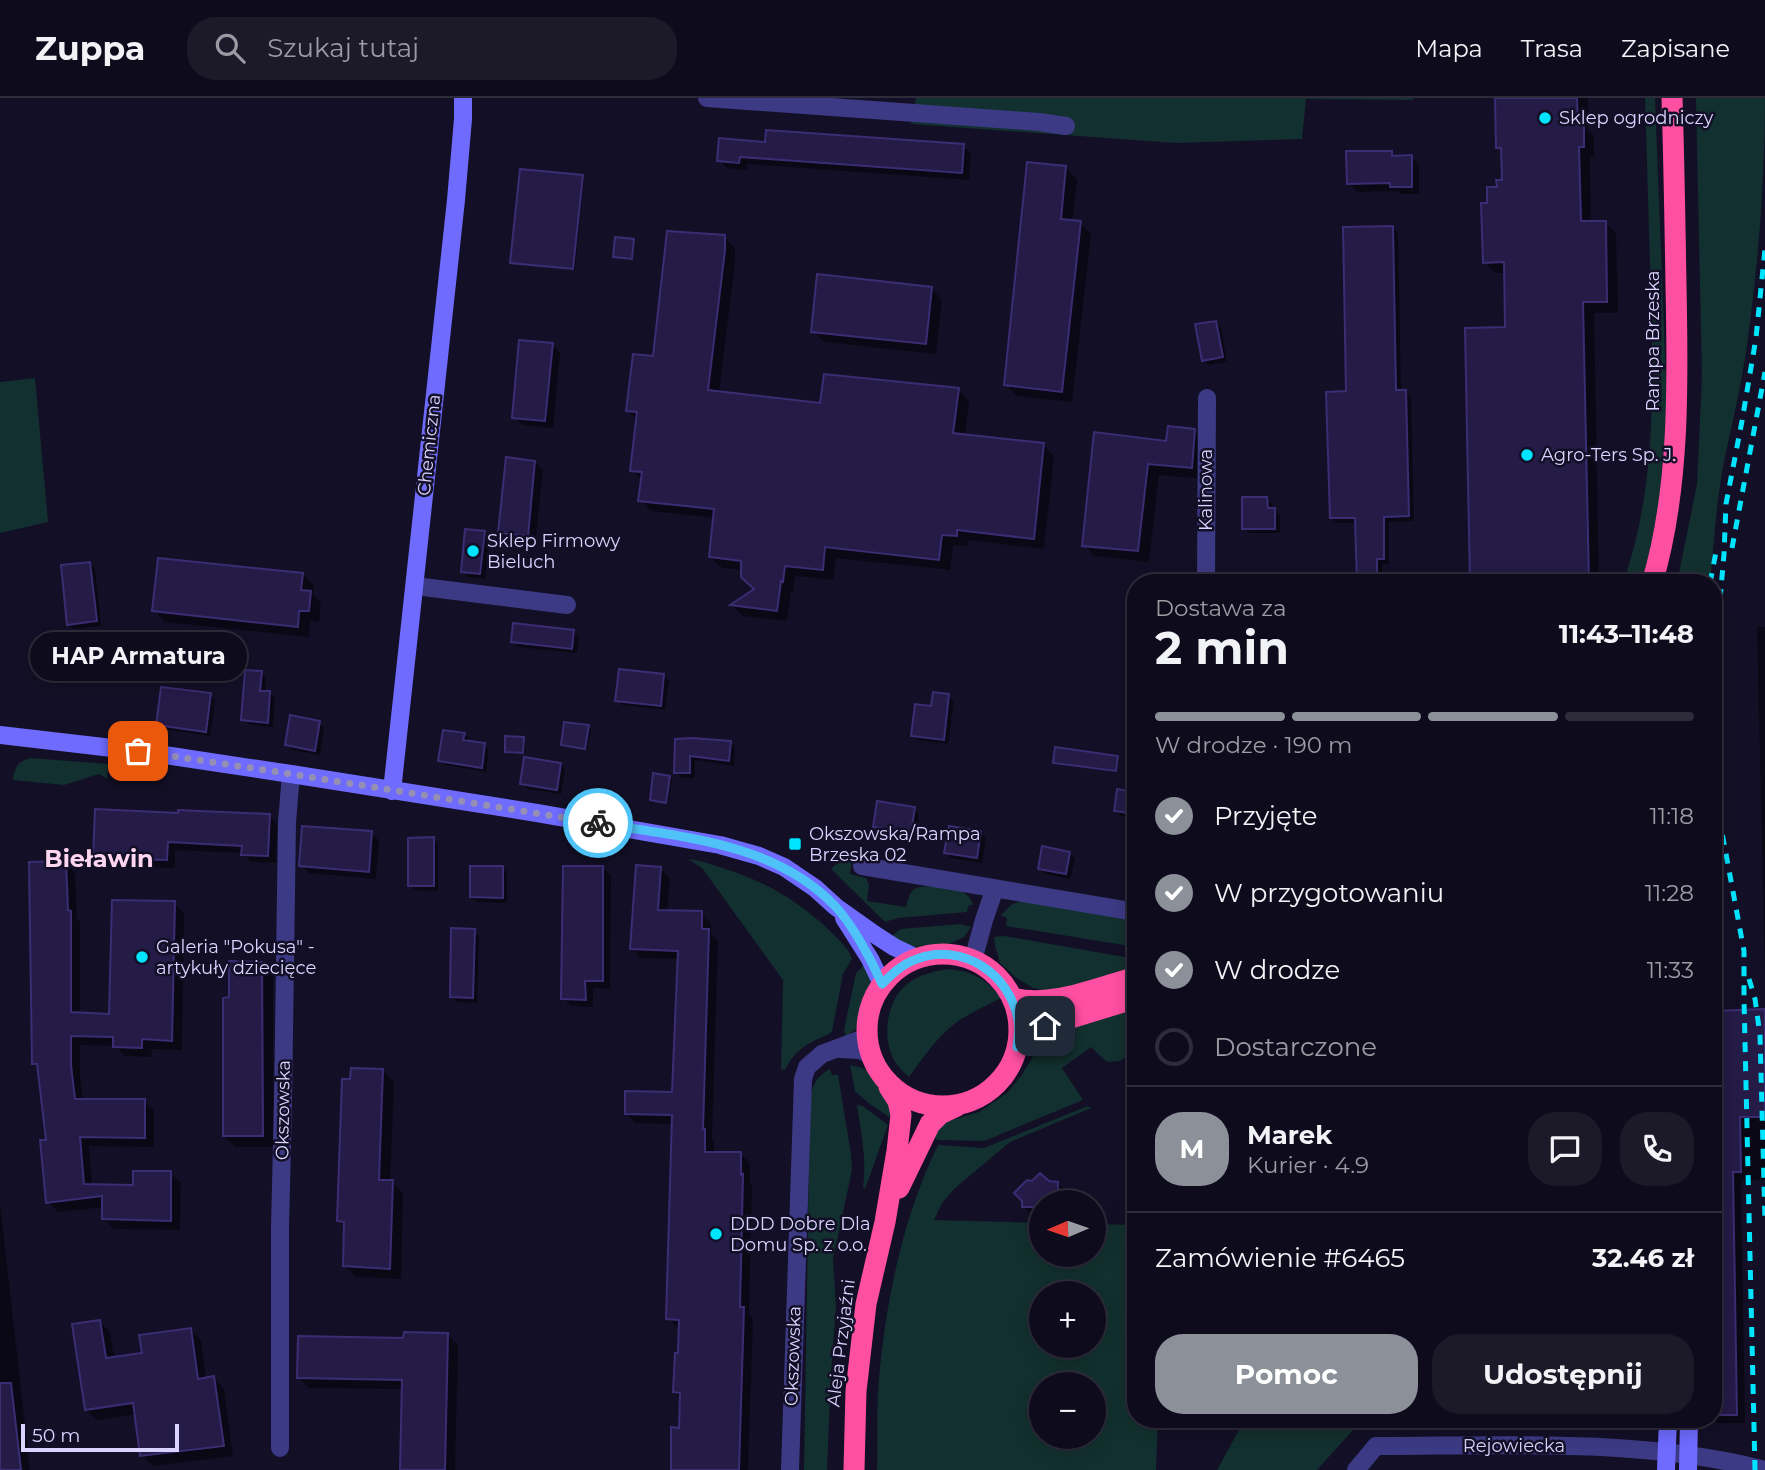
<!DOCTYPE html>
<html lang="pl">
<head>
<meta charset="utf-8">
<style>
  :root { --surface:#0e0b1c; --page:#1c1929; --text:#f1f3f6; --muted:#9b9ba3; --line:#2e2b3b; --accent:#8c9099 }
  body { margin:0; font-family:Montserrat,sans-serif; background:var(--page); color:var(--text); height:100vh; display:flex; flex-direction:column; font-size:26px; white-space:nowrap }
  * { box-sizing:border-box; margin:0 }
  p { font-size:23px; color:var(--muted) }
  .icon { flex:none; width:38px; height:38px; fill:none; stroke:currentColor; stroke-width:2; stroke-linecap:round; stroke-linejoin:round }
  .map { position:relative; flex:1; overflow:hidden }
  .side { position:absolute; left:1127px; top:476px; width:595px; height:854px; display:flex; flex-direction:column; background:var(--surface); border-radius:28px; box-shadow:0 4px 18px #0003,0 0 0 2px var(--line) }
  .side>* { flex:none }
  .needle { width:46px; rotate:268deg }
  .controls { position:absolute; left:1029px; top:1092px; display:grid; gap:14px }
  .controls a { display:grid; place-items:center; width:77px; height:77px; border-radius:50%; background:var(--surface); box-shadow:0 4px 18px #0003,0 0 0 2px var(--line); font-size:35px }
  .scale { position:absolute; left:21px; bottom:18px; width:158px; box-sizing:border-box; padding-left:7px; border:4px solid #d9d4ff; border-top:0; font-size:19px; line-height:24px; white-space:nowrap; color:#d9d4ff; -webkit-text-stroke:5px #130f26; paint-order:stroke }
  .pin { position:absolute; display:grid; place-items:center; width:60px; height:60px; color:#fff; margin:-30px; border-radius:14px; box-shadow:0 4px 10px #0006 }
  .courier { position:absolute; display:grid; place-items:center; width:70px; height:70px; margin:-35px; border:5px solid #4fc3f7; border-radius:50%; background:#fff; color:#222; box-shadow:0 2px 9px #0007 }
  .bubble { position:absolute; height:49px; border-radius:24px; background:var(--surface); box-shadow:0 4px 18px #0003,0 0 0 2px var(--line); font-size:23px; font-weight:700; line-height:49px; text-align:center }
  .headline em { font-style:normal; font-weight:700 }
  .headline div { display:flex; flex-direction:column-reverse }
  .headline { display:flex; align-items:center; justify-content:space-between; height:119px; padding:0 28px }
  h1 { font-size:46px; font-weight:700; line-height:52px }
  .bar { display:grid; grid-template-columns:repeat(4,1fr); gap:10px 7px; align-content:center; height:84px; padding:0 28px }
  .bar i { height:9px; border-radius:5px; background:var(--line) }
  .bar .active { background:var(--accent) }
  .bar p { grid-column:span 4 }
  .line { display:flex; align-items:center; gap:18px; padding:0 28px; border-top:2px solid var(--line) }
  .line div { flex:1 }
  .round { display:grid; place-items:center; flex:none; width:74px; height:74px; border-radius:28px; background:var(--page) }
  ol { padding:0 28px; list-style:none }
  li { display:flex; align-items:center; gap:21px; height:77px }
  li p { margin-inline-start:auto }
  li .icon { padding:7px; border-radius:50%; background:var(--accent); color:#fff; stroke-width:4 }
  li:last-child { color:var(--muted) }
  li i { width:38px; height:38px; border:4px solid var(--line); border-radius:50% }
  .primary-button { display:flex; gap:14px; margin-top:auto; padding:14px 28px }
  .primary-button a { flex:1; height:80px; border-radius:28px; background:var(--accent); color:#fff; font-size:28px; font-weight:700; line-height:80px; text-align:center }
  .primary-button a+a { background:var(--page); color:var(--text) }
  header { display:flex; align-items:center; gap:42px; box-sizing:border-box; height:98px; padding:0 35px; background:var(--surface); border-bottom:2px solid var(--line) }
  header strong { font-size:33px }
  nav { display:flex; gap:38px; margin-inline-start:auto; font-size:24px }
  .search { width:490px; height:63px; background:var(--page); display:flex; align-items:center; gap:18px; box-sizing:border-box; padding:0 24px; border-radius:28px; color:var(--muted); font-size:26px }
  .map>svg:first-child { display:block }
</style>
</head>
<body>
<header>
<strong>Zuppa</strong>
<div class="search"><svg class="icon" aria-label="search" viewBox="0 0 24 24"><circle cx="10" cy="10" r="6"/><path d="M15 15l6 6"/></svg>Szukaj tutaj</div>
<nav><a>Mapa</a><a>Trasa</a><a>Zapisane</a></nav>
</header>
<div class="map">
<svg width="1765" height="1372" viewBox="0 0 1765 1372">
  <rect width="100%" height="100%" fill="#130f26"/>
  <path fill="#12302f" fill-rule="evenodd" d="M916,0H1413V2L1306,1L1302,41L1176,45L911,26Z
    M1645,0H1655L1667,308L1659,412L1649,458L1640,485H1623C1656,391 1653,296 1651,198C1649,132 1647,66 1645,0Z
    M1696,0H1765C1765,85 1758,170 1746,254C1740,293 1731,330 1723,369C1716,407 1714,446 1710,485H1677L1697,386L1702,279Z
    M35,280L48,424L0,435V284Z
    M30,660L108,666L107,681L99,676L64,687L13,682C15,669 17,664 30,660Z
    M842,760L852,761L850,776L866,780L869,787L867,803L906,809C908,801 909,793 917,790C925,786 961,791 967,797C971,800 972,803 973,807H969L967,814L898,820L885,824L831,771Z
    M688,761C701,762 713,767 725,771C765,783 798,803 828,831C836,839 849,850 852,861L843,876L832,933L829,936C809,945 795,951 785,972L781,971L783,882L702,770Z
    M1018,804H1024L1136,822V849L1006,828L1007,820L1001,817L1011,807Z
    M960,826L971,829L964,839L949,846L918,849L903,847L892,838L901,831Z
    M1004,838L1136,861V871L1051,893L1033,890L1015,879L1000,865L995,848L994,839Z
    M865,866L870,879V886L860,923L858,930L846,938L844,932L856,875Z
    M947,871C972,873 985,880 1001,900C988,907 974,913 961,921C939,936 924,958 909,979C902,973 896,967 892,958C883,937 887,907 902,891C914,878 931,874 947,871Z
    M1136,910V952L1120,963L1107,964L1091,949L1062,970L1083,1002L984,1043L938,1042L930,1038L942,1025L979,1014L1007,995L1021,978L1043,942L1080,927Z
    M850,967C882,972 886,995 894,1022L871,1007L855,993Z
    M830,971L832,977H838L851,1056L852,1072L833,1161L836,1209L831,1275L827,1372H804L810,1003C813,986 815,980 830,971Z
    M857,1007L863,1008L888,1027L865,1091L863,1089C867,1061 861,1035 857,1007Z
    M1088,1008L1091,1010L1010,1044L955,1090L942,1105L934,1122L1041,1125V1157H1094V1126L1136,1127V1321H1158L1156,1372H877C878,1342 876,1311 879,1281C886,1201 903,1119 938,1047L984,1050ZM1041,1195H1094V1248H1041ZM1041,1286H1094V1339H1041Z
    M1245,1321H1363L1317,1372H1217Z"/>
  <path fill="#0007" d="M1509,0H1588V32L1594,38V59H1590L1591,125L1605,124L1616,136L1618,215H1594L1599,485H1472L1507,231L1506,175H1495L1484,164L1489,106L1503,84V55L1497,49Z
    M766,46L963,48L971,56L969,82L747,66V72L727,70L719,62Z
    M1391,55L1396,59H1411L1419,67V96H1400L1397,93L1357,94L1349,85Z
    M1066,70L1077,81L1072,124L1080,125L1091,136L1072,304L1017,298L1006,286Z
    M582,79L584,81L575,172L514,166L512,164Z
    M1393,130L1398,135L1401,294H1405L1411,299L1414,423L1389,424V466H1382V485H1358L1357,425H1337L1331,420L1347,295Z
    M724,139L735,150V164L719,295L822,307L958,292L969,303L965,338L1043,347L1054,358L1044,451L968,442L967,448L953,447L950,472L836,460L833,482L795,478L793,494L791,493L787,523L743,518L732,508L756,491L743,472L722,470L710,459L715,420L651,413L640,402L642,382L632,372L638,322L628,312L655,260Z
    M633,143L635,145L633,162L617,160L615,158Z
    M931,190L942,202L936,256L824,244L813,233Z
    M1216,225L1221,230L1227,264L1209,267L1203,262Z
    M552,247L560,255L553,330L522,327L514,319Z
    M1195,333L1206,344L1203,381L1159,377L1149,464L1095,458L1084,447L1095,336L1168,344Z
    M535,364L543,372L535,446L508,443L500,435Z
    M1267,401L1272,406V412H1275L1280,417V435H1249L1244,430Z
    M484,434L490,440L485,481L468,479L463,473Z
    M90,465L95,471L101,528L74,531L68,526Z
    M303,476L314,488L313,497L321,505L319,524L310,523L309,539L165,524L154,512Z
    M1757,529H1765V877Z
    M573,533L579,539L577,555L518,549L513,544Z
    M261,575L266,580L265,595H269L275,600L273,629L248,626L243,621Z
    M664,578L669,583L665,612L622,607L617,602Z
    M210,597L215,602L210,638L163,631L158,626Z
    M948,598L954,603L948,646L918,642L913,637L933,609Z
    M319,625L324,630L320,657L292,652L287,646Z
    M589,629L591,631L587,652L565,648L563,646Z
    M464,636L469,641V644L484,647L489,652L486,674L445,667L440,662Z
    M523,641L525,643V656H509L507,653Z
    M676,642L730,644L735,649L734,668L695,662L694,680L681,679L676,674Z
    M1117,660L1119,662L1117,674L1057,666L1055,664Z
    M560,666L565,672L561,696L527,691L522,685Z
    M670,680L672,682L668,706L654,703L652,701Z
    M1136,695V720L1121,718L1116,712Z
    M914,711L919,716L916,740L880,734L875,729Z
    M269,717L277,726L276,765L251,764L243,755L175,752V770L103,767L95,759Z
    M371,734L379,743L376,781L309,775L301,767Z
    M981,735L986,740L982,765L951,760L946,754Z
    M433,741L438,746V793L415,792L409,787Z
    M1070,756L1075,761L1070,781L1045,776L1040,771Z
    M65,765L75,775L77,821L80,824V916L111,918L174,805L184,815L182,952L152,951L151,959L125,958L116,948L80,947V978L83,1002L144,1003L154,1013V1049L89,1048L92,1088L134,1089L170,1075L181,1085L180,1132L114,1131L104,1121V1109L58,1114L48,1104V1044L40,972L33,965Z
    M502,769L507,775V805L477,804L472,799Z
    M603,770L611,778L610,891L593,890V909L571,908L563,900Z
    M660,771L670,780L667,814L701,815L711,825V836L718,843L712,1041L714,1043V1055L740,1056L750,1065V1086L752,1088L749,1216L753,1221L748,1372H673L681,1331L682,1301L674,1294L680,1256V1230H678L668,1220L673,1026L636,1025L626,1016L674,995L679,861L641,860L632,850Z
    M474,833L479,838L477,905L457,904L451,899Z
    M262,866L273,877V1049H235L224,1038Z
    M1765,913V1082H1741L1745,1325H1717L1713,1321V915Z
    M383,973L394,984L390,1084H392L403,1095L401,1181L356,1179L345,1168L346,1130L339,1123L352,982Z
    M1049,1085H1057L1063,1091L1062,1104H1041V1114H1029L1024,1108Z
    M0,1105L30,1372H0Z
    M100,1224L110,1234L114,1260L144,1256L190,1232L201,1242L206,1281L214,1280L224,1291L233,1358L152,1368L142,1357L137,1316L97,1322L86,1311Z
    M448,1237L458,1247L455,1372H403L404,1291L309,1290L299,1280L405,1241Z"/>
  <path fill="#241b47" stroke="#3b2d73" stroke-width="2" d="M1495,0H1577L1578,25H1584V49H1579L1581,123H1606L1607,204H1583L1589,485H1470L1465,230L1505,229L1504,164L1483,165L1481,105H1487V89H1497L1496,82H1502L1501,50H1496Z
    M766,32L964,46L962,75L740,59L739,65L717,63L719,40L765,44Z
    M1346,53H1392V58L1412,57V89H1390V85L1347,86Z
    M1027,64L1066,68L1061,121L1081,123L1062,294L1004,287Z
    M520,71L583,77L573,171L510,165Z
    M1393,128L1396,292H1406L1409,418L1384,419V461H1377V485H1357L1355,420H1330L1326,294L1346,293L1343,129Z
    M667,133L725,137V152L708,292L820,305L824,276L959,290L953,335L1044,345L1034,441L957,432V438L942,437L939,462L825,449L823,472L785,468L783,484L781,483L777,513L730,507L754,491L741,479V463L709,459L714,411L638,403L642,374L630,373L637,314L626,313L633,256L653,258Z
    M615,139L634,141L632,161L613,159Z
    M817,176L932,189L926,246L811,234Z
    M1216,223L1223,259L1202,263L1195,226Z
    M519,242L553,245L545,323L512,320Z
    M1168,328L1195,331L1192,370L1148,366L1138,453L1082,448L1094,334L1166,343Z
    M506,359L535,363L528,438L498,435Z
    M1242,399H1267L1268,410H1275V431H1242Z
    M465,431L485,433L480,476L461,474Z
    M158,460L303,475L301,492L311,493L309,513H299L298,529L152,513Z
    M90,464L97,523L67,527L61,467Z
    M513,525L574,532L572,551L511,544Z
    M619,571L664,576L661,608L615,603Z
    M245,572L262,573L260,593H270L268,625L241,622Z
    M161,589L211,595L206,634L156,627Z
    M933,594L949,596L944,642L911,638L915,606L931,608Z
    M290,617L320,623L315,653L285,647Z
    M564,624L589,627L585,651L561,647Z
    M443,632L465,635L463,642L485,645L482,670L438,663Z
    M505,638L524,639L523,655L505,654Z
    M692,640L731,643L729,663L690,658V675H674L675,641Z
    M1055,649L1118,658L1116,673L1053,665Z
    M524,659L561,665L557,692L520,686Z
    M653,675L670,678L666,705L650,702Z
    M1117,691L1136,694V716L1114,713Z
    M877,703L915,709L911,735L873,729Z
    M95,711L178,715V712L270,716L268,758L241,757L242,748L168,744L167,762L93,760Z
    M302,728L372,733L369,774L299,768Z
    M949,728L981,733L977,760L944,755Z
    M434,739V788H408V740Z
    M1042,748L1070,754L1066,776L1038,771Z
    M66,763L68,812L71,813V914L109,916L112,802L175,803L172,943L142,941V950L113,949V939L71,938V967L75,1001H145V1040L80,1039L84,1086L133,1087V1073H171V1123L102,1121V1098L46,1105L40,1042H46L37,966H32L29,764Z
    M636,767L661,769L658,812L702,813V831H709L703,1031H705V1054H741V1077L743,1076L740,1209H744L739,1372H671V1329L679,1330L680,1295L673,1294L675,1255H678L679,1222L666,1221L672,1017L625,1016V993L672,994L678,853L630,851Z
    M470,768H503V800L470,799Z
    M563,768H603V883H585L586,902L561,901Z
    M451,830L475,831L473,900L450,899Z
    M229,863L262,864L263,1038H223V900L229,899Z
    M1765,911V1019H1740L1741,1074H1733L1737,1317H1713V913Z
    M351,970L383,971L379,1082H393L390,1171L343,1168L344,1124L337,1123L342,981H350Z
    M1040,1075L1049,1083L1058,1084V1104H1041V1109H1022V1103L1014,1095L1027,1082L1032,1083Z
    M100,1222L106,1260L142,1255L139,1237L191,1230L198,1281L214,1278L224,1348L140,1358L133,1305L85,1312L72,1226Z
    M404,1234L448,1235L445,1372H400L402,1282L297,1280L298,1238L403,1240Z
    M0,1285H11L21,1372H0Z"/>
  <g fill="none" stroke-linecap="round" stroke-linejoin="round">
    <path stroke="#3d3a85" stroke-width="18" d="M707,0L1039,24L1066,28
      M1206,485L1207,300
      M415,488L567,507
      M862,768L1136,814
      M973,862L984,822L995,790
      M840,951L860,952L871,957
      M280,1350V1129L283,1005L287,724L291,676
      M790,1372L803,981L807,969L822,956L867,939
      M1356,1372L1376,1348C1503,1348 1642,1340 1765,1372"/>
    <path stroke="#6f6bff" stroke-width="18" d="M0,637L138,653L291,676L537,715L720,747L759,758L784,769L815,790L836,809L874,836L894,849L917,860
      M392,693L456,102L463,21V0
      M844,820L870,861L882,886
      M1666,1372L1668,1321
      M1688,1372L1689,1321"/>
    <path stroke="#ff4fa3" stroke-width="21" d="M1652,485C1680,392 1678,283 1676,187C1675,125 1674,62 1672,0
      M867 932a76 76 0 1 1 152 0a76 76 0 1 1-152 0Z
      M1012,900C1052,910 1097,890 1136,879
      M1017,949L1033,934L1045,928L1136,900
      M899,1090L930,1026L940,1016L957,1008
      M854,1372L856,1293L866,1206L885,1124L897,1053L901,1017L898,1003L889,989"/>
    <path stroke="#00e5ff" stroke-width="5" stroke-dasharray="10 9" stroke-linecap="butt" d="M1732,450L1765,274
      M1710,485L1716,454
      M1749,881L1755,901L1760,937L1765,1123
      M1755,1372L1744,901V853L1716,702L1713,677V632L1717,537L1724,456L1726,406L1742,323L1756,240L1765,151"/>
  </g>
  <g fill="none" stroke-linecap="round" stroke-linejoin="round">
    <path stroke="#948fb3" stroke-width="7" stroke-dasharray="0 12.6" d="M138,653L291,676L598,725"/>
    <path stroke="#4fc3f7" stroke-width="9" d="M598,725C680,739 774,744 835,808C853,827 872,863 882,886C892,876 902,866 917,861C963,844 1010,876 1018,922C1020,931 1018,941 1017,949L1033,934L1045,928"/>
  </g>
  <g fill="#00e5ff" stroke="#130f26" stroke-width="2.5">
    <circle cx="1545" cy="20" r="7"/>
    <circle cx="1527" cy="357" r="7"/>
    <circle cx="473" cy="453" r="7"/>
    <rect x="788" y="739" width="14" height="14" rx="3.5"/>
    <circle cx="142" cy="859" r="7"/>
    <circle cx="716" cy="1136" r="7"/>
  </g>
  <g text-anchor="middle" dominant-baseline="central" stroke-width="5" stroke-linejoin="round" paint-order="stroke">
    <g font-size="18" fill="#d9d4ff" stroke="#130f26" text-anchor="start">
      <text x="1559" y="20">Sklep ogrodniczy</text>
      <text x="1541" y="357">Agro-Ters Sp. J.</text>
      <text x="487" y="443">Sklep Firmowy<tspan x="487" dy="21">Bieluch</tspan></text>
      <text x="809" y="736">Okszowska/Rampa<tspan x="809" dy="21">Brzeska 02</tspan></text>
      <text x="156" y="849">Galeria "Pokusa" -<tspan x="156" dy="21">artykuły dziecięce</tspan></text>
      <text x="730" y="1126">DDD Dobre Dla<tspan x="730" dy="21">Domu Sp. z o.o.</tspan></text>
    </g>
    <g font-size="18" fill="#d9d4ff" stroke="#130f26">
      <text transform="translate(1653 243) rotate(-90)">Rampa Brzeska</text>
      <text transform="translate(429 347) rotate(-84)">Chemiczna</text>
      <text transform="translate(1206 392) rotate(-90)">Kalinowa</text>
      <text transform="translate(283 1012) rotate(-89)">Okszowska</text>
      <text transform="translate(841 1245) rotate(-83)">Aleja Przyjaźni</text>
      <text transform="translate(793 1258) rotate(-88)">Okszowska</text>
      <text x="1514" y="1348">Rejowiecka</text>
    </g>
    <g font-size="24" font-weight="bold" fill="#ffd6f0" stroke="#130f26">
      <text x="99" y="760">Bieławin</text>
    </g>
  </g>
</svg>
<div class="controls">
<a><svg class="needle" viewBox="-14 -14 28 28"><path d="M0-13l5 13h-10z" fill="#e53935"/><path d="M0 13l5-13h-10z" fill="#9b9ba3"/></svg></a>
<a>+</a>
<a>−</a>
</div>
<div class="scale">50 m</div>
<div class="pin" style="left:138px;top:653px;background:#ea580c"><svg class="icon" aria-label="bag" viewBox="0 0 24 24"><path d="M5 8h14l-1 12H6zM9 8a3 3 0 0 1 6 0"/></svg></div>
<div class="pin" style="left:1045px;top:928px;background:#1f2937"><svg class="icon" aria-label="home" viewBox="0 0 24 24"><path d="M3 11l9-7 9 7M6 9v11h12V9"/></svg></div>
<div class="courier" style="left:598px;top:725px"><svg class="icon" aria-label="bike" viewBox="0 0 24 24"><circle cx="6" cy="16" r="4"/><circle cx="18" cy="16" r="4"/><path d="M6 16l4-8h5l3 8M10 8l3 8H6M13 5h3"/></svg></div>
<div class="bubble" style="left:30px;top:534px;width:217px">HAP Armatura</div>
<section class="side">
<div class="headline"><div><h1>2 min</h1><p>Dostawa za</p></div><em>11:43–11:48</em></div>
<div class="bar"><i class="active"></i><i class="active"></i><i class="active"></i><i></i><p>W drodze · 190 m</p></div>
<ol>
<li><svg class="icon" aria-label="check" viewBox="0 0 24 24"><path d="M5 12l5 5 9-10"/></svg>Przyjęte<p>11:18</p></li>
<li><svg class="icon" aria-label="check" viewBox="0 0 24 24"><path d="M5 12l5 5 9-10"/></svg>W przygotowaniu<p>11:28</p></li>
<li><svg class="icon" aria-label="check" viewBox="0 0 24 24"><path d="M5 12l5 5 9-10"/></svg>W drodze<p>11:33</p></li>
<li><i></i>Dostarczone</li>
</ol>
<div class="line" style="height:126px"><b class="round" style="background:var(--accent);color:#fff">M</b><div><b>Marek</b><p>Kurier · 4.9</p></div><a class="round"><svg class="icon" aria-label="chat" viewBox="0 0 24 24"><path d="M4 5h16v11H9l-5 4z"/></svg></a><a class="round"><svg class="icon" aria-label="phone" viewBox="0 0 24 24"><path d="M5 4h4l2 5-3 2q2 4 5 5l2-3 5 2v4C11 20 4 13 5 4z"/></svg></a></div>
<div class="line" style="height:91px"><div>Zamówienie #6465</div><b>32.46 zł</b></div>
<div class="primary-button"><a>Pomoc</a><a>Udostępnij</a></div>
</section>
</div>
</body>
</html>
